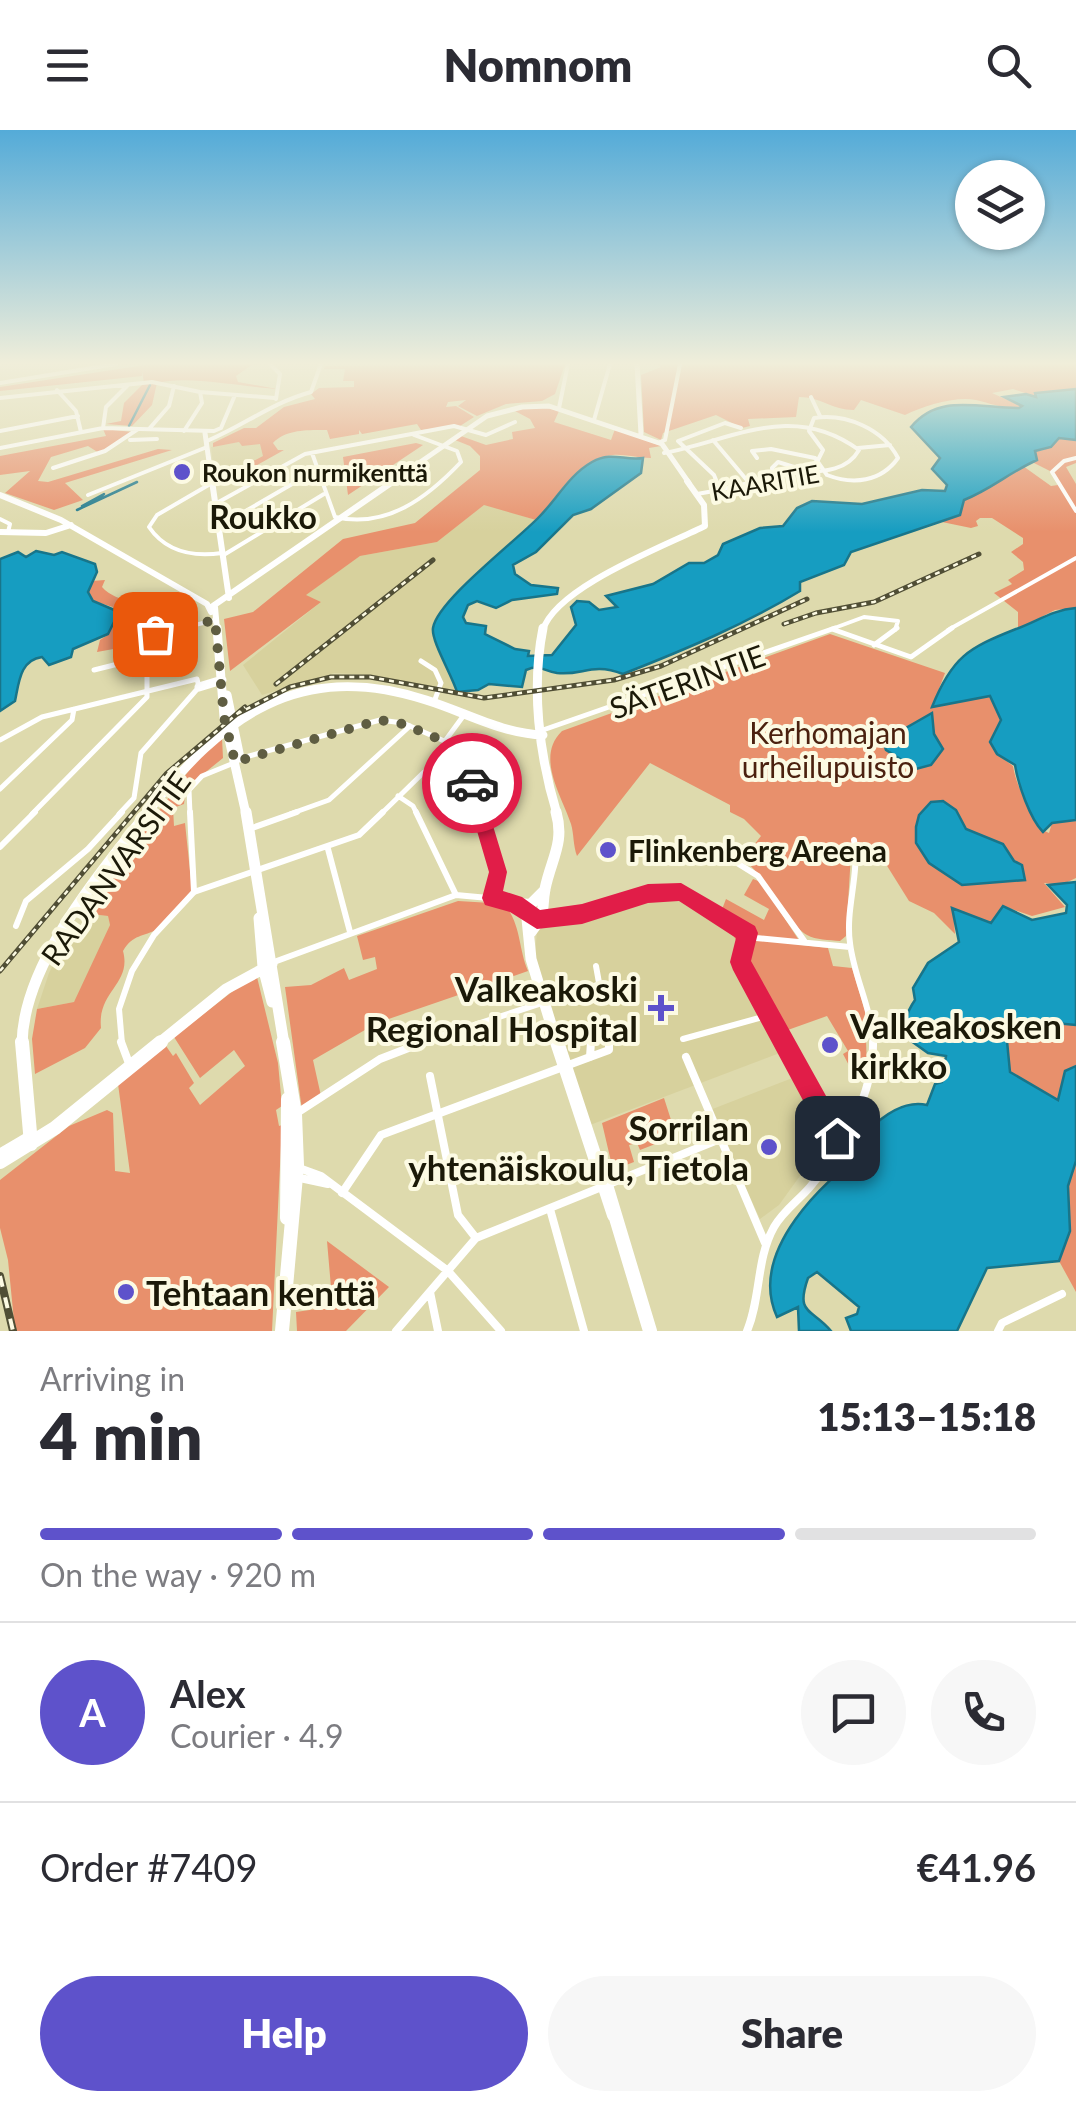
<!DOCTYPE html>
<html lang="en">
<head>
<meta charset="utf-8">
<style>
  :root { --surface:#fff; --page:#f7f7f7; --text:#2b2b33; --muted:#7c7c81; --line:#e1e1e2; --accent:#5e52cb }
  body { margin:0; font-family:Lato,sans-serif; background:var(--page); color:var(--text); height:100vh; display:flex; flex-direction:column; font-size:38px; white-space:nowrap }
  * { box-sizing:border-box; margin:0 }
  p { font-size:32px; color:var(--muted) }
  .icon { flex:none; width:55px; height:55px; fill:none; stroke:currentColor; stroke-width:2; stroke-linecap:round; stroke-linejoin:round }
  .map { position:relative; height:1201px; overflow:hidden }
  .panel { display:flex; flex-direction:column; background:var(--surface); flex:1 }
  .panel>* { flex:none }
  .fabs { position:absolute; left:955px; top:30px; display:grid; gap:20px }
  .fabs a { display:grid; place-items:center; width:90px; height:90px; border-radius:50%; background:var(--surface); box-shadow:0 2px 8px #0004; font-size:50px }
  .pin { position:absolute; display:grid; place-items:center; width:85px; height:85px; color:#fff; margin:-42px; border-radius:20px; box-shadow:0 5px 15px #0006 }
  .courier { position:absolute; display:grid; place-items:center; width:100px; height:100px; margin:-50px; border:8px solid #e11d48; border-radius:50%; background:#fff; color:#222; box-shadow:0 2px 12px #0007 }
  .headline em { font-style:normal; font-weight:800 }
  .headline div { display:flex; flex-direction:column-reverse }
  .headline { display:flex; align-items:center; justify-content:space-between; height:170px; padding:0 40px }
  h1 { font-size:65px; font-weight:800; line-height:75px }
  .bar { display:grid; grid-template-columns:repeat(4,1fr); gap:15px 10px; align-content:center; height:120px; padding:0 40px }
  .bar i { height:12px; border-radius:8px; background:var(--line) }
  .bar .active { background:var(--accent) }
  .bar p { grid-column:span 4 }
  .line { display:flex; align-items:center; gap:25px; padding:0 40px; border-top:2px solid var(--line) }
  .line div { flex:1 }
  .round { display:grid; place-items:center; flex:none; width:105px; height:105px; border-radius:52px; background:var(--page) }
  .cta { display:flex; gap:20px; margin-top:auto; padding:20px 40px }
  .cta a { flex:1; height:115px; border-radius:60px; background:var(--accent); color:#fff; font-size:40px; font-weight:800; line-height:115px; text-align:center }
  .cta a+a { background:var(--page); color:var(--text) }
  header { display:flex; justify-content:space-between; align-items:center; height:130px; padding:0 40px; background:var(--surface); font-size:45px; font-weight:800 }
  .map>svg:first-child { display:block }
</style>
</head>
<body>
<header><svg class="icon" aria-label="menu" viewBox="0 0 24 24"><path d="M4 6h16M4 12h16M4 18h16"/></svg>Nomnom<svg class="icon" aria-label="search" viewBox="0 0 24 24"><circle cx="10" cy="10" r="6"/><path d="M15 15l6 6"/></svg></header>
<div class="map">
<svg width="1076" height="1201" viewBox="0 0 1076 1201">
  <rect width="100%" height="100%" fill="#dedaad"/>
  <path fill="#d7d19d" d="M259,308L264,326L236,341L230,343L227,339L214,343L211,317Z
    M485,374L536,390L445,474L436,518L444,526L457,562L372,545L334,543L262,565L243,535L321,472L305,465L360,426L437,412Z
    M671,764L691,770L725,790L784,899L776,904L785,921L590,995L535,829L537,799L550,791L579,793L648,767Z
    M91,784L108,786L110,795L85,855L74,872L37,879L49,843L62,817Z
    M795,947L815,987L803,993L812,1019L802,1043L779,1075L760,1089L710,980Z"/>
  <path fill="#e8906c" d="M253,234L236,246L238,252L277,259C242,257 189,245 157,253L152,275L132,296L106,294L121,291L124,273L144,253L142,241V246L0,261V257L145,235Z
    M565,234L555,264L542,271L506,274L477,286L458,276L466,270L448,272L446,277L456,276L474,287L460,296L421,300L417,294L362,304L359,300V304L330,309L327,300C308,300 286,299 273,313L278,320H284L230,350V343L263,326L260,314L242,316L239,312L213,317V313L244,298H256L284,277L315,269L311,264L319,258L354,257V251H343L345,239H324L325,236Z
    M658,234H1076V259L1036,263L1037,267L1013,259L992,263L1023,277C1006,280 993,274 976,270C955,266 924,276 905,285L861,270L854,280C832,280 821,267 799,267L796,287L748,289L750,296L742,298L716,285L663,303L661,310L644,302L641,245L661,237Z
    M543,277L559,281L554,292L611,310L615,299L661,316L649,318L651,328C638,328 624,324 613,325C577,328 558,367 536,390L484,375L437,412L360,426L306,465L321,472L230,541L224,489L253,482L343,409L415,393L480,340V326L470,316L455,310L461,306L486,315L513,309L512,302L535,298L530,289L513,280Z
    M103,299L133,302L99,323L88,316L51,327L38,351L48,352L158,319L172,320L65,353L83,370L54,380L5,363L30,341L0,345V326L106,306Z
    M1059,308L1076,310V333L1066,337L1076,354V478L1055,480L1018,499V482L994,463L1012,454L1008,450L1024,440L1023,432L1011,422L1023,414V408L992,388H980L976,391L978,396L971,398L942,392L960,385L963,370C985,361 1001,347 1023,336L1051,356L1058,355L1052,342L1032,332L1037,330L1035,321L1044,320Z
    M416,313L423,315L348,365L343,327Z
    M105,450L102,457C117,474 144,470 162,483L165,499L142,505L141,514L97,522L100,510L109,504L113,477L93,471L88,462L92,451Z
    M830,504L945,543L933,575L990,566L1001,590L997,624L1013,636C1018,664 1029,671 1038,698L1049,703L1052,693L1076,691V748L1061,755L1044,753L1065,777L1032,786L1003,776L991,793L953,779L955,804L934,783L909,771L884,731L851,724L846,806L840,811C829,810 816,810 807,805C787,793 769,749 743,729L761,706L744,689L730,682V675L650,633L577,726C573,715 574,704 571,694C562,666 535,627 562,601Z
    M222,608L223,628L186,658L184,674L173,678L174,696L185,693L192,760C187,766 164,795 158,799C143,807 133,804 123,821C132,854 97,861 101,898L85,918L35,944L32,909L37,879L74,872L110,795L108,786L91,784L99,760L200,626Z
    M753,749L761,752L802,815L828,818L833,836L852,838L865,881L867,939L853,943L843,924L848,921L827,886L785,901L725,790L719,787L726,769L764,790L769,779L744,765Z
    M458,771L491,773L508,779C521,799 519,820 528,841L377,893L313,930L321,966L302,980L285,857L311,855L344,838L349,850L377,839L375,827L363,830L357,806Z
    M257,847L278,933L282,976L276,980L279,996L282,995L272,1201H15L8,1130L0,1098V1050L69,996L107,980L113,983L115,1041L130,1043L118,954L166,916L173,926L176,923L194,953L189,958L200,975L245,936L234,920L200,948L174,907L242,854Z
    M1022,890L1076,895V936L1065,941L1059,971L1010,942L1007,911Z
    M664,968L672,993L663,1011L640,1020L637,1013L629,1015L634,1032L613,1040L602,993Z
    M1076,1031V1162L1059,1131L1070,1101L1068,1056Z
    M327,1111L389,1157L346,1201H297L296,1182L323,1178L332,1169Z"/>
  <path fill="#169dc1" stroke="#18758a" stroke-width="2.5" d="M1076,259V310L1059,308L1051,317L1035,321L1037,330C1010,342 990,360 964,370L960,385L851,422L844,435L800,452V461C744,495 684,520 623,544C591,532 583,546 557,543C543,541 541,534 526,540L522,557L489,554L478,560L457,562C452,545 431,511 433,498C437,471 516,411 539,387C557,369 569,345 592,332C612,321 624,331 643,328L641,343L591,379L573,385L536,422L513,435L515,444L531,455L558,458L557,464L512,470L496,478L477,471L468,475L463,487L466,493L486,496L485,504L515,519L529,521L528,526L552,525L576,495L571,477L577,471L589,472L599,480L617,477L606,466L653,454L689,433H704L718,425L723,414L760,398L783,396L797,378L812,371L862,374L922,360L945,361L947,355L932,339L940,328L911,297C939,263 978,278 1019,278L1022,276L1004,267L1026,264L1036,267L1035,263Z
    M36,421L54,425L62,422L95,434L97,442L88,462L93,471L119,482L108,504L73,519L71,527L49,535L42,527C20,530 19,552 15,571L0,581V429L18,422L26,427Z
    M1076,478V690L1052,693L1043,702C1030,689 1018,654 1015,635L997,624L990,612L1001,590L990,566L932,577C952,527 968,518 1016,499C1038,491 1052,480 1076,478Z
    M932,583L934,604L943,619L931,635L916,639L886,620L883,611Z
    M943,671L956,680L966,699L1003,714L1014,731L1022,735L1025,750L962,755L929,733L916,713V697L919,685L931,672Z
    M1076,752V895L1023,890L1007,911L1010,942L1058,970L1065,941L1076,936V1031L1068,1056L1070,1101L1059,1131L987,1138L957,1201H851L846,1188L857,1184L859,1177L817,1142L808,1148C795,1185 812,1178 831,1201H799L798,1177L777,1187C747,1121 824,1050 873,1016L869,1000C885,984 905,970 927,975L935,954L942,952L946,926L928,923L907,908C905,890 906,883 915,870L913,858L928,833L959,812L952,778L991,793L1003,776L1032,790L1066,783L1067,775L1048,755Z"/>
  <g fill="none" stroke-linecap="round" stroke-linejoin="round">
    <path stroke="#18758a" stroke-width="2.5" d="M129,296L150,255
      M82,376L104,364L99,368
      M77,380L137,352"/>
    <path stroke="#fff" stroke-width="4" d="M270,234L280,244L276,269
      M0,253L116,234
      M57,260L76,281L81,302
      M811,267L820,286
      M0,268L152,252L200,262L275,268
      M559,278L568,234
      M594,290L610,234
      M103,298L106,277L128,255
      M149,299L169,276L174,256
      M0,301L78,286
      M184,301L202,273L200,262
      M130,310L157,309
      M713,310L751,355
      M207,311C245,295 271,273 311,262L321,234
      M660,312L665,310L680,234
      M0,318L103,298L214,301L221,298L235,265
      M858,318L890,315
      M312,323L335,387C386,399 427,368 461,332L457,321L414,305
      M664,323C733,310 792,271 859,320C842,350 801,338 773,346C747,354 724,360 697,364
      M757,328L752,321L771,319L815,328L827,345C853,355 881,352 898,328C883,299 846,283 814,288L809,301L823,320L818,330
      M1076,328L1064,331L1052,342L1076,381
      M53,338L105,321L138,299
      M773,346L772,338L778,332L810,342
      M212,353L157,385L149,397C166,422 194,427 222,423
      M720,360L714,345L678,311L725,293L741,298
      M88,365L207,317
      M215,374L305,324L454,296L486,305L515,292
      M0,389L10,394L8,402
      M218,397L318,339
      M222,426L324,364
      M175,500L215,490
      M829,500L864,487L898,491L895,500
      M948,500L1076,428"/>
    <path stroke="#fff" stroke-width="5" d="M832,499L911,527L952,498
      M874,515L897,498
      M421,531L435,540L441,553L434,572
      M94,540L146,527
      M543,600L835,498
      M0,610L42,587L197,549L199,557L141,623L134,668L119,684
      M445,611L464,585
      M242,628L380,590L403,593L458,617L479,684
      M0,659L72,590L74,579
      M398,666L413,676L417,684
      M32,684L147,567V507L185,498
      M190,684L189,660L202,646L234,633
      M290,684L329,670L410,596
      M381,684L424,642L464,628"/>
    <path stroke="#fff" stroke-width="6" d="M190,682L194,762
      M416,682L456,765
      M479,682L498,742L492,768
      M252,698L297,682
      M854,710C860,745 845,779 850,813C854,848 872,878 873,914
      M0,717L35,682
      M328,719L350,802
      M721,723L758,746L805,812
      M545,786L582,784L648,764L672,761L688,764L756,808L850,817
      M16,796L26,771L88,719L122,682
      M748,803L741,833L785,914
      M274,832L456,765L530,772
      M583,860L588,870L601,864L596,836
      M683,909L770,885
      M122,914L119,879L132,841L154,805L194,762L359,705L383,682
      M416,914L600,854
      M591,914L597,906L609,908V914"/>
    <path stroke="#fff" stroke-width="8" d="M121,912L130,936
      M784,912L840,1014
      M590,927L591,912
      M590,927L609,920V912
      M686,927L765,1113
      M430,946L458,1085L476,1108
      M297,983L380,929L424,912
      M299,1038L321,1046L448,1141L501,1201
      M300,1048L328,1054
      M342,1063L381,1005L590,927
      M550,1079L584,1201
      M430,1162L438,1201
      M396,1201L476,1108L720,1009
      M747,1201C761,1168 756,1129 774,1097C783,1081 798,1071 810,1057C843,1019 874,964 873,912
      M998,1201L1002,1193L1062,1164"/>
    <path stroke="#fff" stroke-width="5" d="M637,234L641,304
      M205,303L212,353
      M390,353L487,286L522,277L549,276L662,314L689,353"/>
    <path stroke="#fff" stroke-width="6" d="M212,351L229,468
      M0,365L61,390L207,474L211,482
      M0,402L46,403L71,395
      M215,477L217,500
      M210,478L394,351
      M543,500C556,457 665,416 705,396L704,375L687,351"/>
    <path stroke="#fff" stroke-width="9" d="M217,498L224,587L246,684
      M543,498C531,558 539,625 557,684
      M199,557L222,550
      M227,565L240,628
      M146,684C223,586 298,529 426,570C465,582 503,604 543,605"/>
    <path stroke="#fff" stroke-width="11" d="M246,682L284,914
      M545,760L526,779L531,829L557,914
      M259,788L263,837L272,872
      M531,802C547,782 541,781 545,759C551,729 565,713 556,682
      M22,914C23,833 100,744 148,682
      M158,914L226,859L272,834"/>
    <path stroke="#fff" stroke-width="14" d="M22,912L31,1014
      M557,912L614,1085
      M3,1024L32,1007
      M0,1032L55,998L161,912
      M600,1035L650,1201
      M287,1088L288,969
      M282,1201L297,1035L295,984L283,912"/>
    <defs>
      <path id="rail-far1" d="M784,494L816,483L874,472L979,424
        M276,554L433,430
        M237,584L290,557L331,547H370L484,568L614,550L661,536L807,469
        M0,841L166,644L245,577"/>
      <path id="rail" d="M0,1146L13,1201"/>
    </defs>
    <use href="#rail-far1" stroke="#504e35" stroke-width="5"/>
    <use href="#rail" stroke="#504e35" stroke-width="8"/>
    <use href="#rail-far1" stroke="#fcfae3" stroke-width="2.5" stroke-dasharray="5" stroke-linecap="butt"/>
    <use href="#rail" stroke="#fcfae3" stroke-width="4" stroke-dasharray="11" stroke-linecap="butt"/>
  </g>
  <linearGradient id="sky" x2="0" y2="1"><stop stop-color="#54abd8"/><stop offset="0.58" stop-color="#f0eeda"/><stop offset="1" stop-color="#f0eeda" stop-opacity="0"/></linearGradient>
  <rect width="1076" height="402" fill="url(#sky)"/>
  <path fill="#e11d48" d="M472,646L480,653L507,742L503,761L522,767L540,780L582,774L648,754L681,753L755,796L758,803L751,831L845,1000L849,1008L845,1017L837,1020L828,1017L733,840L730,832L736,808L679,771L648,773L582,794L537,799L510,782L485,775L482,768L489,742L463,653Z"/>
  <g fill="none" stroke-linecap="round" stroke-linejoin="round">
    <path stroke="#5f5d42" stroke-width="10" stroke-dasharray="0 18" d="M155,504L215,490L224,587L235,632L380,590L403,594L458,617L472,653"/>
  </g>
  <g fill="#5e52cb" stroke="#fcfae3" stroke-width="4">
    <circle cx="182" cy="342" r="10"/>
    <circle cx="608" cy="720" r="10"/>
    <path d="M656 863h10v10h10v10h-10v10h-10v-10h-10v-10h10z"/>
    <circle cx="830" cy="915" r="10"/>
    <circle cx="769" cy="1017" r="10"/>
    <circle cx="126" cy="1162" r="10"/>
  </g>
  <g text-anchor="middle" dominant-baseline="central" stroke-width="8" stroke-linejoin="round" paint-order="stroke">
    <g font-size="25" font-weight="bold" fill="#1b1908" stroke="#fcfae3" text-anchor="start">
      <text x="202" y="342">Roukon nurmikenttä</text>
    </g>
    <g font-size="25" fill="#1b1908" stroke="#fcfae3">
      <text transform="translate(765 352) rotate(-10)">KAARITIE</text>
    </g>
    <g font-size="30" fill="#1b1908" stroke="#fcfae3">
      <text transform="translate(687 551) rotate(-20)">SÄTERINTIE</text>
      <text transform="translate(115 738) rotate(-54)">RADANVARSITIE</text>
    </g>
    <g font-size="30" fill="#4b210f" stroke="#fcfae3">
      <text x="828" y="602">Kerhomajan<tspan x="828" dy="34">urheilupuisto</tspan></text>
    </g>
    <g font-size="30" font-weight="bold" fill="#1b1908" stroke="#fcfae3" text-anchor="start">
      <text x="628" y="720">Flinkenberg Areena</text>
    </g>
    <g font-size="32" font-weight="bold" fill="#1b1908" stroke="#fcfae3">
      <text x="263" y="386">Roukko</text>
    </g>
    <g font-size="35" font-weight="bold" fill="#1b1908" stroke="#fcfae3" text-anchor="end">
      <text x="638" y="858">Valkeakoski<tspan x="638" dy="40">Regional Hospital</tspan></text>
      <text x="850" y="895" text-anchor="start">Valkeakosken<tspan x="850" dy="40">kirkko</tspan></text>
      <text x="749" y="997">Sorrilan<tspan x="749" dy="40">yhtenäiskoulu, Tietola</tspan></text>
      <text x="146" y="1162" text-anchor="start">Tehtaan kenttä</text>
    </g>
  </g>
</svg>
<div class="fabs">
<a><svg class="icon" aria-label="layers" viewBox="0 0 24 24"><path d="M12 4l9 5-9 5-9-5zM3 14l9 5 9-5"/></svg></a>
</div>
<div class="pin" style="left:155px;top:504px;background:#ea580c"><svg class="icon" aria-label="bag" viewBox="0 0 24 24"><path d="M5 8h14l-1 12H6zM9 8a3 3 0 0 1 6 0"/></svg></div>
<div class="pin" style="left:837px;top:1008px;background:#1f2937"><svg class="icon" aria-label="home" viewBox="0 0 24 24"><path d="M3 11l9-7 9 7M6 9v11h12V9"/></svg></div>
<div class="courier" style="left:472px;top:653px"><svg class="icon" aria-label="car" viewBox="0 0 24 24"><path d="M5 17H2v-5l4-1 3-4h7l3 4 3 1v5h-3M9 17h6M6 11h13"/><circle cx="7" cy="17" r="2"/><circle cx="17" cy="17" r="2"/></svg></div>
</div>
<section class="panel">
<div class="headline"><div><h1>4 min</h1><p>Arriving in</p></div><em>15:13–15:18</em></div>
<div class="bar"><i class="active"></i><i class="active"></i><i class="active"></i><i></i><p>On the way · 920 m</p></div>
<div class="line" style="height:180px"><b class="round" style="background:var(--accent);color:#fff">A</b><div><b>Alex</b><p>Courier · 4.9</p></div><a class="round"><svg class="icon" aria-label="chat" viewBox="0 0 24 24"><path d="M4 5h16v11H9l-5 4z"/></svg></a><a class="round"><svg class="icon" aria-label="phone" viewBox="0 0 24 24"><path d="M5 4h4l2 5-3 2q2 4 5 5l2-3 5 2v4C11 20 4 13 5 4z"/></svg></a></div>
<div class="line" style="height:130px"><div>Order #7409</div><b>€41.96</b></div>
<div class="cta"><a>Help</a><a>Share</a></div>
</section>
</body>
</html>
